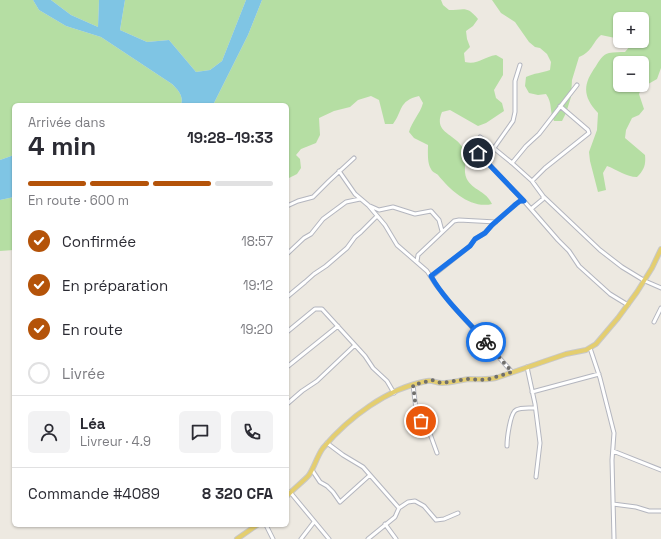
<!DOCTYPE html>
<html lang="fr">
<head>
<meta charset="utf-8">
<style>
  :root { --surface:#fff; --page:#f2f2f3; --text:#2b2b33; --muted:#7c7c81; --line:#e1e1e2; --accent:#b45309 }
  body { margin:0; font-family:"Space Grotesk",sans-serif; background:var(--page); color:var(--text); height:100vh; display:flex; flex-direction:column; font-size:15px; white-space:nowrap }
  * { box-sizing:border-box; margin:0 }
  p { font-size:13px; color:var(--muted) }
  .icon { flex:none; width:22px; height:22px; fill:none; stroke:currentColor; stroke-width:2; stroke-linecap:round; stroke-linejoin:round }
  .map { position:relative; flex:1; overflow:hidden }
  .panel { position:absolute; left:12px; top:103px; width:277px; height:424px; display:flex; flex-direction:column; background:var(--surface); border-radius:6px; box-shadow:0 1px 3px #0004 }
  .panel>* { flex:none }
  .controls { position:absolute; left:613px; top:12px; display:grid; gap:8px }
  .controls a { display:grid; place-items:center; width:36px; height:36px; border-radius:6px; background:var(--surface); box-shadow:0 1px 3px #0004; font-size:20px }
  .pin { position:absolute; display:grid; place-items:center; width:34px; height:34px; color:#fff; margin:-17px; border:2px solid #fff; border-radius:50%; box-shadow:0 1px 4px #0007 }
  .courier { position:absolute; display:grid; place-items:center; width:40px; height:40px; margin:-20px; border:3px solid #1a73e8; border-radius:50%; background:#fff; color:#222; box-shadow:0 1px 5px #0007 }
  .head em { font-style:normal; font-weight:800 }
  .head div { display:flex; flex-direction:column-reverse }
  .head { display:flex; align-items:center; justify-content:space-between; height:68px; padding:0 16px }
  h1 { font-size:26px; font-weight:800; line-height:30px }
  .bar { display:grid; grid-template-columns:repeat(4,1fr); gap:6px 4px; align-content:center; height:48px; padding:0 16px }
  .bar i { height:5px; border-radius:3px; background:var(--line) }
  .bar .active { background:var(--accent) }
  .bar p { grid-column:span 4 }
  .line { display:flex; align-items:center; gap:10px; padding:0 16px; border-top:1px solid var(--line) }
  .line div { flex:1 }
  .round { display:grid; place-items:center; flex:none; width:42px; height:42px; border-radius:6px; background:var(--page) }
  ol { padding:0 16px; list-style:none }
  li { display:flex; align-items:center; gap:12px; height:44px }
  li p { margin-inline-start:auto }
  li .icon { padding:4px; border-radius:50%; background:var(--accent); color:#fff; stroke-width:4 }
  li:last-child { color:var(--muted) }
  li i { width:22px; height:22px; border:2px solid var(--line); border-radius:50% }
  .map>svg:first-child { display:block }
</style>
</head>
<body>
<div class="map">
<svg width="661" height="539" viewBox="0 0 661 539">
  <rect width="100%" height="100%" fill="#ede9e1"/>
  <path fill="#b5dea3" fill-rule="evenodd" d="M0,0H33L39,10L66,26L101,37L172,84C178,90 184,96 181,105H14V155L0,160Z
    M51,0H99L98,27L71,15Z
    M125,0H246L222,61L210,70L196,72L169,40L147,42L120,30Z
    M262,0H441L443,5L449,10C464,10 467,5 478,19L473,26L466,31L467,39L470,47L464,53L465,62C478,65 483,57 496,55L503,59V75L494,90L496,98L502,103L504,111L486,123L478,126L450,110L442,112C433,133 454,133 463,148C469,158 461,171 468,181C475,191 486,191 492,204C471,209 451,191 438,175C436,173 432,172 431,169C427,163 428,151 428,145L414,138L409,132C412,121 420,114 423,103L419,96C398,101 403,111 393,124H385L379,100L371,96L358,100L350,107L334,111L319,118L320,135L316,143L301,149L296,155L300,159L301,168L297,174L287,179V105H213L248,35Z
    M492,0H661V68L657,79L650,83L642,87L639,94L644,109L639,115L632,118L626,130L625,138L645,155C646,165 644,170 637,177C626,177 618,170 607,166L603,173L606,190L598,192L590,161L589,152L597,130L598,113C582,96 583,84 596,66C599,61 603,54 609,53C614,52 620,52 625,52L630,46L625,41H642V19H620V39L601,35C592,43 592,52 579,57L572,80L571,97L566,113L562,121H554C549,110 553,104 546,94L538,95L529,93L525,86L526,77C534,73 542,73 550,70L551,62L547,54L540,48L535,47L529,42L515,22L501,13ZM620,63H642V85H620Z
    M14,197V250L0,251V200Z"/>
  <path fill="#7fc5e4" d="M33,0H51L71,15L98,27L99,0H125L120,30L147,42L169,40L196,72L210,70L222,61L246,0H262L248,35L213,105H181C184,96 178,90 172,84L101,37L66,26L39,10Z
    M14,155V197L0,200V160Z"/>
  <g fill="none" stroke-linecap="round" stroke-linejoin="round">
    <defs>
      <path id="minor" d="M480,137L512,163L532,181L543,196L600,250L622,267L645,281L661,288
        M494,148L513,121L515,112V81L520,65
        M478,153L524,201L558,240L569,251L579,266L610,294L628,305
        M512,163L526,146L539,134L577,85
        M339,171L355,194L368,205L385,225L397,245L427,271L436,285L453,306L512,372
        M532,181L545,168L589,133L588,130L560,106
        M287,206L298,201L313,197L329,181L354,158
        M370,206L379,210L393,207L415,214L431,211L439,220L442,231
        M531,209L543,199V196
        M287,254L304,238L311,234L323,219L346,202L360,199
        M417,261L418,255L454,221L459,220L496,222
        M431,277L470,246L475,239L485,233L492,225L516,204L520,201H524
        M287,297L305,282L314,274L326,266L347,248L355,237L361,232L377,216
        M654,322L661,308
        M287,332L315,309H322L365,356L373,368L387,381L394,393
        M590,348L600,378L614,433L612,460L614,539
        M287,367L338,326
        M527,367L535,404L540,443L536,477
        M413,385L416,409L419,417L429,431L437,453
        M532,392L599,374
        M287,404L302,391L317,381L355,345
        M327,443L343,455L363,467L399,508
        M507,446C507,439 510,413 516,410C521,407 530,408 535,408
        M613,451L661,470
        M312,470L320,482L327,486L333,492L340,502L370,475
        M290,492L329,539
        M613,504L636,507L649,511H661
        M385,524L396,539
        M266,525L273,539
        M301,539L314,522
        M368,539L395,517L399,508L408,502L415,501L424,506L436,520L444,519L458,513"/>
      <path id="major" d="M287,496C293,489 304,481 309,475C315,466 317,456 323,448C348,418 388,388 427,381C433,380 436,383 442,383C451,383 460,380 469,379C479,379 487,380 496,378L566,354L586,350L596,344L618,318L637,292L652,268L661,249
        M237,539L257,525"/>
    </defs>
    <use href="#minor" stroke="#b4b6bf" stroke-width="5"/>
    <use href="#major" stroke="#c8c8c8" stroke-width="6"/>
    <use href="#minor" stroke="#fff" stroke-width="3"/>
    <use href="#major" stroke="#e4ce6f" stroke-width="4"/>
  </g>
  <g fill="none" stroke-linecap="round" stroke-linejoin="round">
    <path stroke="#706f6c" stroke-width="4" stroke-dasharray="0 7.2" d="M421,421L416,409L413,385L432,380L441,383L468,379L486,380L512,372L486,342"/>
    <path stroke="#1a73e8" stroke-width="5" d="M478,153L524,201H520L516,204L492,225L485,233L475,239L470,246L431,276C445,301 468,321 486,342"/>
  </g>
</svg>
<div class="controls">
<a>+</a>
<a>−</a>
</div>
<div class="pin" style="left:421px;top:421px;background:#ea580c"><svg class="icon" aria-label="bag" viewBox="0 0 24 24"><path d="M5 8h14l-1 12H6zM9 8a3 3 0 0 1 6 0"/></svg></div>
<div class="pin" style="left:478px;top:153px;background:#1f2937"><svg class="icon" aria-label="home" viewBox="0 0 24 24"><path d="M3 11l9-7 9 7M6 9v11h12V9"/></svg></div>
<div class="courier" style="left:486px;top:342px"><svg class="icon" aria-label="bike" viewBox="0 0 24 24"><circle cx="6" cy="16" r="4"/><circle cx="18" cy="16" r="4"/><path d="M6 16l4-8h5l3 8M10 8l3 8H6M13 5h3"/></svg></div>
<section class="panel">
<div class="head"><div><h1>4 min</h1><p>Arrivée dans</p></div><em>19:28–19:33</em></div>
<div class="bar"><i class="active"></i><i class="active"></i><i class="active"></i><i></i><p>En route · 600 m</p></div>
<ol>
<li><svg class="icon" aria-label="check" viewBox="0 0 24 24"><path d="M5 12l5 5 9-10"/></svg>Confirmée<p>18:57</p></li>
<li><svg class="icon" aria-label="check" viewBox="0 0 24 24"><path d="M5 12l5 5 9-10"/></svg>En préparation<p>19:12</p></li>
<li><svg class="icon" aria-label="check" viewBox="0 0 24 24"><path d="M5 12l5 5 9-10"/></svg>En route<p>19:20</p></li>
<li><i></i>Livrée</li>
</ol>
<div class="line" style="height:72px"><a class="round"><svg class="icon" aria-label="person" viewBox="0 0 24 24"><circle cx="12" cy="8" r="4"/><path d="M4 21q1-7 8-7t8 7"/></svg></a><div><b>Léa</b><p>Livreur · 4.9</p></div><a class="round"><svg class="icon" aria-label="chat" viewBox="0 0 24 24"><path d="M4 5h16v11H9l-5 4z"/></svg></a><a class="round"><svg class="icon" aria-label="phone" viewBox="0 0 24 24"><path d="M5 4h4l2 5-3 2q2 4 5 5l2-3 5 2v4C11 20 4 13 5 4z"/></svg></a></div>
<div class="line" style="height:52px"><div>Commande #4089</div><b>8 320 CFA</b></div>
</section>
</div>
</body>
</html>
